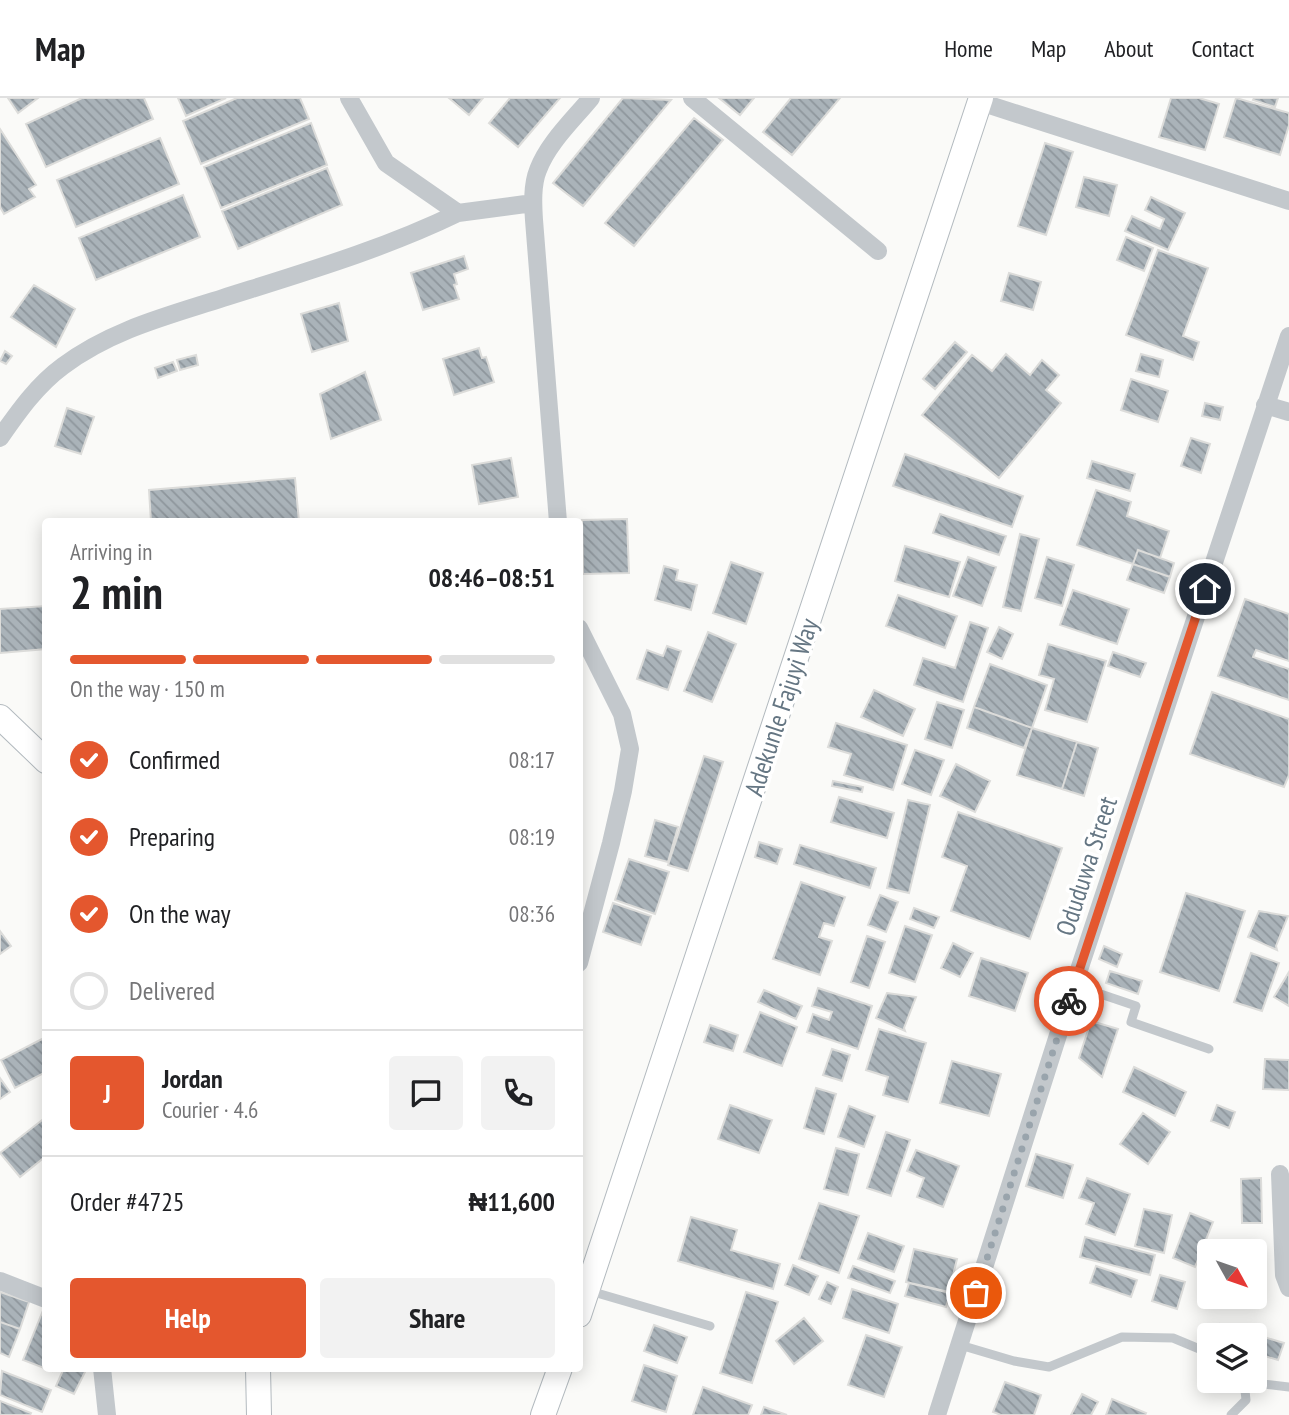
<!DOCTYPE html>
<html lang="en">
<head>
<meta charset="utf-8">
<style>
  :root { --surface:#fff; --page:#f2f2f2; --text:#202124; --muted:#757577; --line:#e0e0e0; --accent:#e4572e }
  body { margin:0; font-family:"PT Sans Narrow",sans-serif; background:var(--page); color:var(--text); height:100vh; display:flex; flex-direction:column; font-size:26px; white-space:nowrap }
  * { box-sizing:border-box; margin:0 }
  p { font-size:23px; color:var(--muted) }
  .icon { flex:none; width:38px; height:38px; fill:none; stroke:currentColor; stroke-width:2; stroke-linecap:round; stroke-linejoin:round }
  .map { position:relative; flex:1; overflow:hidden }
  .sheet { position:absolute; left:42px; top:420px; width:541px; height:854px; display:flex; flex-direction:column; background:var(--surface); border-radius:7px; box-shadow:0 4px 18px #0003 }
  .sheet>* { flex:none }
  .needle { width:46px; rotate:130deg }
  .fabs { position:absolute; left:1197px; top:1141px; display:grid; gap:14px }
  .fabs a { display:grid; place-items:center; width:70px; height:70px; border-radius:7px; background:var(--surface); box-shadow:0 4px 18px #0003; font-size:35px }
  .pin { position:absolute; display:grid; place-items:center; width:60px; height:60px; color:#fff; margin:-30px; border:4px solid #fff; border-radius:50%; box-shadow:0 2px 7px #0007 }
  .courier { position:absolute; display:grid; place-items:center; width:70px; height:70px; margin:-35px; border:5px solid #e4572e; border-radius:50%; background:#fff; color:#222; box-shadow:0 2px 9px #0007 }
  .summary em { font-style:normal; font-weight:700 }
  .summary div { display:flex; flex-direction:column-reverse }
  .summary { display:flex; align-items:center; justify-content:space-between; height:119px; padding:0 28px }
  h1 { font-size:46px; font-weight:700; line-height:52px }
  .bar { display:grid; grid-template-columns:repeat(4,1fr); gap:10px 7px; align-content:center; height:84px; padding:0 28px }
  .bar i { height:9px; border-radius:5px; background:var(--line) }
  .bar .active { background:var(--accent) }
  .bar p { grid-column:span 4 }
  .line { display:flex; align-items:center; gap:18px; padding:0 28px; border-top:2px solid var(--line) }
  .line div { flex:1 }
  .round { display:grid; place-items:center; flex:none; width:74px; height:74px; border-radius:7px; background:var(--page) }
  ol { padding:0 28px; list-style:none }
  li { display:flex; align-items:center; gap:21px; height:77px }
  li p { margin-inline-start:auto }
  li .icon { padding:7px; border-radius:50%; background:var(--accent); color:#fff; stroke-width:4 }
  li:last-child { color:var(--muted) }
  li i { width:38px; height:38px; border:4px solid var(--line); border-radius:50% }
  .button { display:flex; gap:14px; margin-top:auto; padding:14px 28px }
  .button a { flex:1; height:80px; border-radius:7px; background:var(--accent); color:#fff; font-size:28px; font-weight:700; line-height:80px; text-align:center }
  .button a+a { background:var(--page); color:var(--text) }
  header { display:flex; align-items:center; gap:42px; box-sizing:border-box; height:98px; padding:0 35px; background:var(--surface); border-bottom:2px solid var(--line) }
  header strong { font-size:33px }
  nav { display:flex; gap:38px; margin-inline-start:auto; font-size:24px }
  .map>svg:first-child { display:block }
</style>
</head>
<body>
<header>
<strong>Map</strong>
<nav><a>Home</a><a>Map</a><a>About</a><a>Contact</a></nav>
</header>
<div class="map">
<svg width="1289" height="1317" viewBox="0 0 1289 1317">
  <defs>
    <pattern id="building-back-hatch" width="6" height="6" patternUnits="userSpaceOnUse" patternTransform="scale(1.75)"><rect width="6" height="6" fill="#aab3b9"/><path d="M-1 5l2 2M0 0l6 6M5-1l2 2" fill="none" stroke="#8e969c"/></pattern>
  </defs>
  <rect width="100%" height="100%" fill="#fafaf8"/>
  <path fill="url(#building-back-hatch)" stroke="#dcdcda" stroke-width="2" d="M8,0H38L18,15Z
    M82,0H144L153,21L46,69L26,26Z
    M178,0H226L186,18Z
    M237,0H300L309,21L201,66L183,23Z
    M449,0H483L469,17Z
    M510,0H560L518,49L489,25Z
    M623,0L671,2L583,108L553,85Z
    M719,0H754L740,17Z
    M791,0H840L792,57L763,34Z
    M1171,0H1199L1219,6L1205,52L1159,39Z
    M1236,0L1289,15V27L1280,57L1224,39Z
    M1254,0H1278L1275,9L1253,2Z
    M694,20L723,42L634,148L605,125Z
    M311,25L327,67L221,110L204,69Z
    M0,31L36,87L29,91L35,99L4,116L0,109Z
    M160,40L179,86L76,129L57,82Z
    M1045,45L1073,54L1046,137L1018,128Z
    M327,70L342,107L238,151L222,113Z
    M1084,79L1117,87L1109,118L1076,109Z
    M183,97L200,139L96,182L79,140Z
    M1151,99L1185,115L1168,152L1125,133L1132,118L1160,131L1164,121L1145,112Z
    M1126,139L1153,150L1144,173L1117,162Z
    M1158,152L1208,170L1183,238L1199,244L1193,262L1126,237Z
    M464,158L468,171L454,176L457,186L454,187L459,201L423,212L411,175Z
    M1009,175L1041,184L1033,212L1001,203Z
    M34,187L75,211L56,249L11,219Z
    M339,205L348,243L312,254L301,216Z
    M955,244L967,254L935,291L923,281Z
    M479,250L482,260L486,259L494,284L454,297L443,261Z
    M5,253L12,258L6,266L0,263Z
    M1006,256L1030,277L1042,262L1059,277L1046,292L1061,305L999,380L922,317L972,257L992,273Z
    M1141,256L1163,262L1159,279L1136,273Z
    M196,257L198,267L180,272L177,262Z
    M173,264L177,273L158,280L155,270Z
    M365,274L381,322L331,341L320,296Z
    M1131,281L1168,293L1158,324L1121,312Z
    M1205,305L1223,309L1220,322L1202,318Z
    M67,310L94,319L81,356L55,348Z
    M1191,340L1210,346L1201,375L1181,368Z
    M905,356L1023,398L1012,429L893,388Z
    M511,360L518,399L479,406L472,367Z
    M1092,363L1135,376L1130,393L1087,380Z
    M295,380L299,424H151L149,392Z
    M1096,392L1131,404L1127,418L1169,433L1160,460L1138,452L1133,466L1077,447Z
    M940,416L1006,438L999,457L933,435Z
    M627,421L629,475L583,476L582,422Z
    M1020,436L1039,441L1021,513L1003,509Z
    M905,448L960,464L949,499L895,483Z
    M1138,452L1174,465L1170,479L1133,466Z
    M968,459L996,469L982,508L953,498Z
    M1047,459L1074,467L1062,508L1035,500Z
    M731,464L763,475L746,526L713,515Z
    M1133,466L1170,479L1164,495L1127,482Z
    M664,468L678,472L676,482L697,487L691,512L655,502Z
    M1073,492L1129,511L1117,546L1060,527Z
    M898,497L957,518L945,550L886,528Z
    M1245,501L1289,516V563L1256,552L1253,559L1289,571V602L1218,578Z
    M46,508V551L0,555V511Z
    M970,524L988,530L963,604L914,587L923,560L955,570Z
    M999,529L1013,536L1002,561L987,554Z
    M708,534L736,546L712,604L684,593Z
    M1048,546L1106,563L1087,624L1045,612L1054,581L1039,577Z
    M667,548L681,553L668,592L637,581L647,552L663,558Z
    M1113,554L1146,565L1140,579L1108,568Z
    M990,566L1047,587L1032,630L974,609Z
    M874,592L915,611L903,638L861,619Z
    M1212,594L1289,621V677L1284,689L1190,656Z
    M937,604L964,612L952,650L925,641Z
    M974,609L1032,630L1024,650L967,630Z
    M836,625L907,647L893,692L844,677L851,656L828,649Z
    M1032,630L1077,644L1062,691L1017,677Z
    M1077,644L1098,650L1084,698L1062,691Z
    M915,652L944,662L931,697L902,686Z
    M704,658L723,664L688,773L668,767Z
    M956,666L990,683L975,714L940,698Z
    M833,683L863,689L862,694L832,688Z
    M839,699L894,715L887,740L831,724Z
    M908,702L930,707L909,795L887,790Z
    M958,714L1062,750L1030,841L951,813L967,768L942,759Z
    M655,722L678,729L668,764L645,758Z
    M759,744L782,751L777,766L755,759Z
    M800,747L876,770L870,790L794,766Z
    M629,761L669,774L655,816L615,802Z
    M801,784L845,799L834,828L824,825L819,839L832,843L820,877L773,861Z
    M1186,795L1245,813L1219,893L1160,874Z
    M880,797L898,804L886,834L868,827Z
    M613,805L651,818L641,847L603,834Z
    M914,810L939,819L934,830L910,821Z
    M1259,813L1288,818L1276,848L1277,852L1248,839Z
    M905,828L932,837L915,884L889,875Z
    M0,833L11,848L0,856Z
    M867,838L885,844L869,890L851,884Z
    M953,845L973,855L960,879L941,870Z
    M1104,848L1122,856L1117,869L1099,861Z
    M1251,855L1279,865L1262,913L1234,904Z
    M981,860L1028,875L1015,913L969,898Z
    M1110,873L1142,883L1138,896L1106,885Z
    M1289,874V908L1274,899Z
    M818,890L872,908L858,951L807,934L813,916L829,922L832,914L812,908Z
    M764,892L802,908L796,921L758,904Z
    M887,895L916,899L904,930L905,933L876,920Z
    M760,914L797,929L782,968L744,954Z
    M1091,923L1118,931L1102,979L1079,960Z
    M710,927L738,937L733,953L704,944Z
    M879,931L926,945L908,1004L883,997L888,979L866,972Z
    M46,939V974L15,990L1,962Z
    M832,951L850,957L842,983L823,977Z
    M1265,961L1289,962V992L1263,991Z
    M952,963L1001,976L989,1018L940,1005Z
    M1134,969L1186,994L1175,1018L1123,994Z
    M0,980L10,994L0,1001Z
    M816,990L836,996L824,1036L804,1030Z
    M730,1007L772,1022L759,1055L718,1041Z
    M1217,1007L1235,1014L1229,1030L1211,1023Z
    M849,1008L875,1018L864,1049L838,1039Z
    M1143,1015L1170,1034L1148,1066L1120,1046Z
    M46,1019V1058L20,1079L0,1055Z
    M886,1034L910,1042L891,1098L867,1090Z
    M836,1050L859,1056L848,1097L824,1091Z
    M916,1052L959,1068L943,1109L917,1099L924,1080L907,1073Z
    M1036,1056L1073,1067L1063,1100L1026,1088Z
    M1087,1080L1130,1096L1115,1137L1086,1126L1094,1105L1079,1100Z
    M1261,1080L1262,1125H1242L1241,1081Z
    M819,1105L859,1118L839,1175L799,1161Z
    M1144,1111L1172,1117L1164,1155L1135,1148Z
    M1190,1115L1213,1124L1195,1169L1173,1160Z
    M691,1119L737,1132L731,1152L780,1166L773,1191L678,1163Z
    M868,1135L904,1148L894,1174L858,1161Z
    M1085,1139L1155,1157L1150,1177L1080,1159Z
    M914,1151L957,1161L949,1194L906,1184Z
    M793,1167L818,1178L809,1197L785,1187Z
    M853,1168L895,1183L890,1195L848,1180Z
    M1096,1168L1137,1182L1131,1199L1090,1185Z
    M1160,1177L1185,1184L1177,1211L1152,1203Z
    M827,1184L838,1189L831,1206L819,1201Z
    M909,1185L950,1195L946,1209L905,1198Z
    M852,1191L898,1206L889,1235L843,1220Z
    M0,1194L29,1204L20,1231L0,1224Z
    M746,1194L778,1204L752,1285L720,1275Z
    M44,1210L46,1270H53L52,1273L23,1262Z
    M804,1220L823,1243L794,1266L776,1243Z
    M0,1224L20,1231L9,1259L0,1255Z
    M1220,1226L1284,1245L1278,1262L1255,1255V1237H1217Z
    M654,1227L687,1239L677,1265L644,1253Z
    M866,1237L902,1249L884,1299L848,1287Z
    M644,1267L677,1278L666,1314L632,1303Z
    M64,1270H87L74,1296L56,1288Z
    M2,1273L51,1292L42,1314L0,1297Z
    M1005,1284L1041,1297L1034,1317H1001L993,1314Z
    M703,1289L752,1307L748,1317H693Z
    M1082,1296L1098,1304L1091,1317H1071Z
    M1112,1301L1146,1315L1145,1317H1106Z
    M0,1303L31,1315L30,1317H0Z
    M764,1309L787,1317H761Z"/>
  <g fill="none" stroke-linecap="round" stroke-linejoin="round">
    <defs>
      <path id="secondary" d="M0,619L46,663
        M579,1217L981,0
        M258,1270L259,1317
        M543,1317L560,1270"/>
    </defs>
    <use href="#secondary" stroke="#b3babf" stroke-width="26"/>
    <path stroke="#c3c8cc" stroke-width="9" d="M1074,887L1136,908L1131,924L1209,951
      M590,1193L710,1228
      M960,1247L1014,1263L1049,1269L1122,1239L1173,1240L1209,1255
      M1246,1284L1289,1289
      M1231,1317L1246,1302L1244,1283"/>
    <path stroke="#c3c8cc" stroke-width="18" d="M349,0L386,65L458,115L533,105
      M692,0L878,153
      M980,4L1289,103
      M1265,307L1289,314
      M0,340C18,314 37,287 63,268C111,232 167,218 223,200C302,175 384,151 458,115
      M558,424L534,122C533,106 532,87 538,72C548,45 573,22 591,0
      M579,530L622,616L630,651L623,693L611,745L579,865
      M1280,1076L1284,1177L1289,1190
      M0,1183L46,1201
      M102,1270L107,1317
      M937,1317L1074,887L1289,238"/>
    <use href="#secondary" stroke="#fff" stroke-width="24"/>
  </g>
  <g fill="none" stroke-linecap="round" stroke-linejoin="round">
    <path stroke="#99a4ac" stroke-width="7" stroke-dasharray="0 12.6" d="M976,1195L1069,903"/>
    <path stroke="#e4572e" stroke-width="9" d="M1069,903L1205,491"/>
  </g>
  <g text-anchor="middle" dominant-baseline="central" stroke-width="7" stroke-linejoin="round" paint-order="stroke">
    <g font-size="26" fill="#657683" stroke="#fff">
      <text transform="translate(781 609) rotate(-72)">Adekunle Fajuyi Way</text>
      <text transform="translate(1086 768) rotate(-72)">Oduduwa Street</text>
    </g>
  </g>
</svg>
<div class="fabs">
<a><svg class="needle" viewBox="-14 -14 28 28"><path d="M0-13l5 13h-10z" fill="#e53935"/><path d="M0 13l5-13h-10z" fill="#757577"/></svg></a>
<a><svg class="icon" aria-label="layers" viewBox="0 0 24 24"><path d="M12 4l9 5-9 5-9-5zM3 14l9 5 9-5"/></svg></a>
</div>
<div class="pin" style="left:976px;top:1195px;background:#ea580c"><svg class="icon" aria-label="bag" viewBox="0 0 24 24"><path d="M5 8h14l-1 12H6zM9 8a3 3 0 0 1 6 0"/></svg></div>
<div class="pin" style="left:1205px;top:491px;background:#1f2937"><svg class="icon" aria-label="home" viewBox="0 0 24 24"><path d="M3 11l9-7 9 7M6 9v11h12V9"/></svg></div>
<div class="courier" style="left:1069px;top:903px"><svg class="icon" aria-label="bike" viewBox="0 0 24 24"><circle cx="6" cy="16" r="4"/><circle cx="18" cy="16" r="4"/><path d="M6 16l4-8h5l3 8M10 8l3 8H6M13 5h3"/></svg></div>
<section class="sheet">
<div class="summary"><div><h1>2 min</h1><p>Arriving in</p></div><em>08:46–08:51</em></div>
<div class="bar"><i class="active"></i><i class="active"></i><i class="active"></i><i></i><p>On the way · 150 m</p></div>
<ol>
<li><svg class="icon" aria-label="check" viewBox="0 0 24 24"><path d="M5 12l5 5 9-10"/></svg>Confirmed<p>08:17</p></li>
<li><svg class="icon" aria-label="check" viewBox="0 0 24 24"><path d="M5 12l5 5 9-10"/></svg>Preparing<p>08:19</p></li>
<li><svg class="icon" aria-label="check" viewBox="0 0 24 24"><path d="M5 12l5 5 9-10"/></svg>On the way<p>08:36</p></li>
<li><i></i>Delivered</li>
</ol>
<div class="line" style="height:126px"><b class="round" style="background:var(--accent);color:#fff">J</b><div><b>Jordan</b><p>Courier · 4.6</p></div><a class="round"><svg class="icon" aria-label="chat" viewBox="0 0 24 24"><path d="M4 5h16v11H9l-5 4z"/></svg></a><a class="round"><svg class="icon" aria-label="phone" viewBox="0 0 24 24"><path d="M5 4h4l2 5-3 2q2 4 5 5l2-3 5 2v4C11 20 4 13 5 4z"/></svg></a></div>
<div class="line" style="height:91px"><div>Order #4725</div><b>₦11,600</b></div>
<div class="button"><a>Help</a><a>Share</a></div>
</section>
</div>
</body>
</html>
